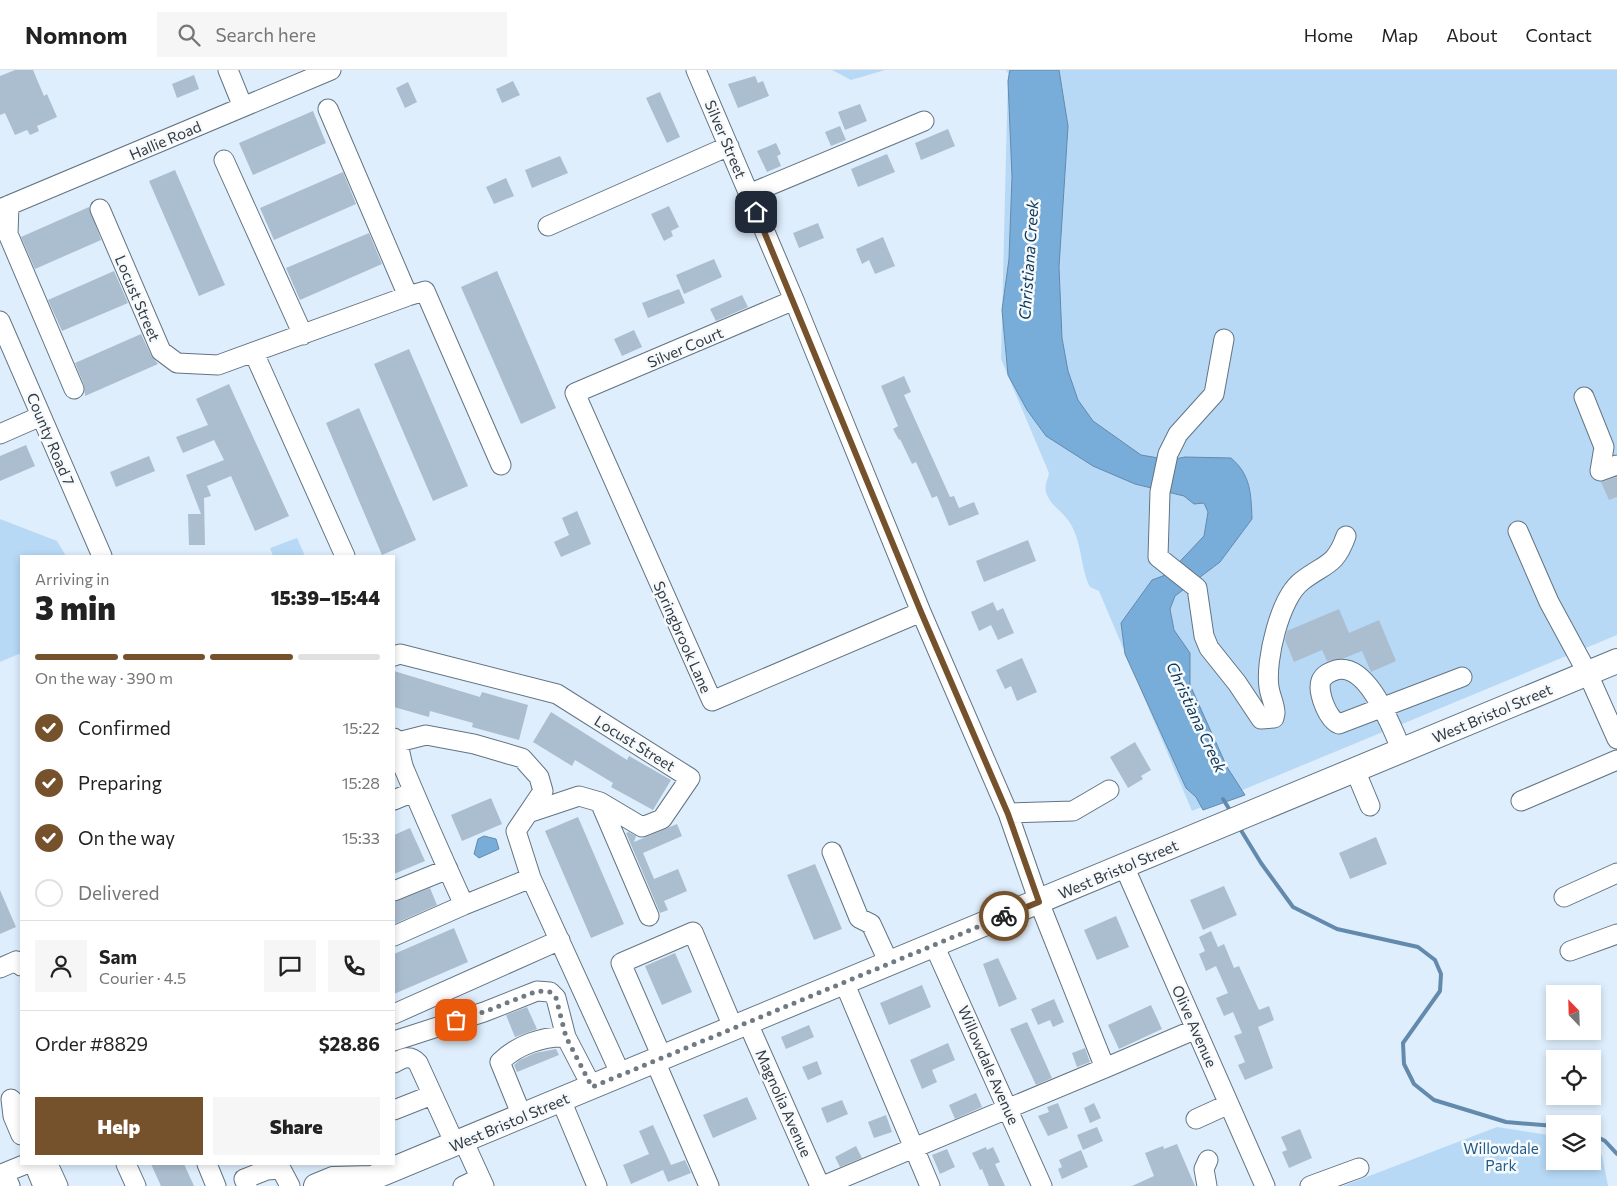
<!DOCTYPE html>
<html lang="en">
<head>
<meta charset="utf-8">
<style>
  :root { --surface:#fff; --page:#f6f6f6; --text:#222; --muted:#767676; --line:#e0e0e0; --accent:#76522c }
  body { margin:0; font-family:Commissioner,sans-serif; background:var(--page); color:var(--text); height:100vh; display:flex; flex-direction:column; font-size:19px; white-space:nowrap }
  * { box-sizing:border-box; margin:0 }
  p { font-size:16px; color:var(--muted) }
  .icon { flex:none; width:28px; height:28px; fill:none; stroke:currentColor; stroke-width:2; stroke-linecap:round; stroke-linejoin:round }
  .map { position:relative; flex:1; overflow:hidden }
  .drawer { position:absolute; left:20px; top:485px; width:375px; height:610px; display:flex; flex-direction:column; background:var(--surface); border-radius:0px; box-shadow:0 2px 8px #0003 }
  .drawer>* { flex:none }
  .needle { width:32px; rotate:337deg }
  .buttons { position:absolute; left:1546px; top:915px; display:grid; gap:10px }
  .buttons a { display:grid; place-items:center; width:55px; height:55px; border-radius:0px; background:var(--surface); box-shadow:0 2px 8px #0003; font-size:25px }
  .pin { position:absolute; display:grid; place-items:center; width:42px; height:42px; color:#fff; margin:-21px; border-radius:10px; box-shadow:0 2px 8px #0006 }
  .courier { position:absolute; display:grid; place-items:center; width:50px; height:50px; margin:-25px; border:4px solid #76522c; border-radius:50%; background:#fff; color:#222; box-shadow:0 1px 6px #0007 }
  .summary em { font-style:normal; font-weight:800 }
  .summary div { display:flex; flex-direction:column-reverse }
  .summary { display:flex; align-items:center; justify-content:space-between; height:85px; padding:0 15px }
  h1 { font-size:32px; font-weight:800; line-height:38px }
  .bar { display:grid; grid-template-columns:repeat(4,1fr); gap:8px 5px; align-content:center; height:60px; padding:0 15px }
  .bar i { height:6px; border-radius:4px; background:var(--line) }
  .bar .current { background:var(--accent) }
  .bar p { grid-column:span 4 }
  .line { display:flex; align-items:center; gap:12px; padding:0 15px; border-top:1px solid var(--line) }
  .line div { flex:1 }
  .round { display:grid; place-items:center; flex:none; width:52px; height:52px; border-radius:0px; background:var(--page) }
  ol { padding:0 15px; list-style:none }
  li { display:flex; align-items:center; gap:15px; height:55px }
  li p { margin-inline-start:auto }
  li .icon { padding:5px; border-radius:50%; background:var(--accent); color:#fff; stroke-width:4 }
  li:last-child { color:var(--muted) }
  li i { width:28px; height:28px; border:2px solid var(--line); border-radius:50% }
  .action { display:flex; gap:10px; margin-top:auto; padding:10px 15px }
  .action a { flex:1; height:58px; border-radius:0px; background:var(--accent); color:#fff; font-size:20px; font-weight:800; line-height:58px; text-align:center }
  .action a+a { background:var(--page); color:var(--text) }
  header { display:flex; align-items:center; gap:30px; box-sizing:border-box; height:70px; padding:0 25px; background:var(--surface); border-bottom:1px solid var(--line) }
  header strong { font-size:24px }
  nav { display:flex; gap:28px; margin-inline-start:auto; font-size:18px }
  .search { width:350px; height:45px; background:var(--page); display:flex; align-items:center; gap:12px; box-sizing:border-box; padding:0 18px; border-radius:0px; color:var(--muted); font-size:19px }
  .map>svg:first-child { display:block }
</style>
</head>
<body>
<header>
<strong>Nomnom</strong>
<div class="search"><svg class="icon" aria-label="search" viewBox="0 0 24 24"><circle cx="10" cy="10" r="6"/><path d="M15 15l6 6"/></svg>Search here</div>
<nav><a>Home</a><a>Map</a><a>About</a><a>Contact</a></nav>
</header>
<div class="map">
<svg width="1617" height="1116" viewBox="0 0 1617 1116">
  <rect width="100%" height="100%" fill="#deeefc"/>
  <path fill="#b7d9f6" d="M832,0H885L851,10Z
    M1006,0H1617V565L1192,741L1099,521L1090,517C1080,497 1083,475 1070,453C1064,442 1050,436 1046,422C1044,416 1048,409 1049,403L1001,289L1008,3Z
    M0,449L57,471L66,486H21V583L0,592Z
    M297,468L305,486H273L270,478Z
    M1497,1057L1555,1066V1091H1592L1593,1080L1602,1085L1608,1116H1343Z"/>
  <path fill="#78acd9" stroke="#638aac" d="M1010,0H1059L1068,56L1059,197L1062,268L1068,301L1078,330L1093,351L1141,385L1170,390L1185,387L1231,388C1251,405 1251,424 1252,449L1220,492L1175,526L1170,539L1174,560L1190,583V615L1227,697L1245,725L1203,740L1196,727L1186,718L1125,584L1121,553L1152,510L1168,504L1204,466L1208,442L1204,433L1194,434L1184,426L1135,414L1093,396L1046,366L1027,340L1008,305L1002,240L1009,189L1012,107L1008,11Z
    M484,766L496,769L499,779L479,788L474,784L478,769Z"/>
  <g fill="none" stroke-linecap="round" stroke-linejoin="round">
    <path stroke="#638aac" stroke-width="4" d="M1223,729L1231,742
      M1239,757L1261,793L1293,837L1337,859L1418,877L1435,890L1441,904L1440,921L1403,973L1404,994L1414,1014L1434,1030L1506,1052L1555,1056
      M1592,1064L1605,1071L1617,1084"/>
  </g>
  <path fill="#abbecf" d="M15,0H33L44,26L47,24L57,47L37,56L39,61L30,65L27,60L15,65L5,43L0,45V6Z
    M194,5L199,19L177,28L172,14Z
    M755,6L758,13L763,11L769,26L738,38L728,14Z
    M513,11L520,25L502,33L496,19Z
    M408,12L417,32L405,38L396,18Z
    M660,22L680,67L667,73L646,28Z
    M860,34L867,51L845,60L838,42Z
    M313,41L326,73L253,105L239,73Z
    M840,56L846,70L831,76L825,62Z
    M948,59L955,76L921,90L915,73Z
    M776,73L781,84L777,86L781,96L767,102L757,81Z
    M887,84L895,102L858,117L851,99Z
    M560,86L568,103L532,118L525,100Z
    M175,100L225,215L199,226L149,111Z
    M343,102L356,134L274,170L260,138Z
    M506,108L514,126L494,134L486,117Z
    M669,136L679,157L671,161L673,166L664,171L651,144Z
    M89,137L101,170L35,199L21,167Z
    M818,153L824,168L799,178L793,163Z
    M369,163L382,194L300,230L286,198Z
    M883,167L895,196L875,204L869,190L862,194L856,179Z
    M714,189L722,207L684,224L676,205Z
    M114,201L128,233L62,261L48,230Z
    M497,201L556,338L521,354L461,217Z
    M679,219L685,233L648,248L642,233Z
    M742,225L748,237L716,251L710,239Z
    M634,260L642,277L622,286L614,269Z
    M141,264L151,285L158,294L85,326L84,315L75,293Z
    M409,279L468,416L433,431L374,294Z
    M904,306L911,322L904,325L950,427L954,426L959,438L974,432L979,444L949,456L937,426L932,428L916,392L912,394L900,369L899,370L893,359L898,356L881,316Z
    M229,314L289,446L255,461L231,406L207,416L211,426L204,428L205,475H189L188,444H201L186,405L224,390L214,370L183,383L176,367L208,355L196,329Z
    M359,338L416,470L382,485L326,353Z
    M26,375L35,396L0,411V386Z
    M149,386L155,401L116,417L110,402Z
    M1617,407V427L1609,430L1601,412Z
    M577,441L591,474L561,487L554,472L569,465L562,448Z
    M1028,470L1036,491L984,512L976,491Z
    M993,532L997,541L1003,538L1014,563L998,570L991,555L979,561L971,542Z
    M1339,539L1349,563L1379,550L1396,591L1371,602L1362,581L1342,589L1327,591L1322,580L1294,592L1285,570L1287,561Z
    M1022,588L1037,622L1017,631L1011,616L1005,619L996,600Z
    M394,601L480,627L482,622L528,635L519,670L472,657L473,653L430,641L429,647L394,637Z
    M551,642L627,690L629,686L671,710L653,740L611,717L613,713L575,690L572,696L533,672Z
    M1135,672L1151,700L1141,706L1143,709L1128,718L1110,687Z
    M491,728L502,754L462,771L451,745Z
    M578,747L624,854L591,868L545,761Z
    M677,754L682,766L643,783L654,809L678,799L687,821L664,831L668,840L660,843L626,763L629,762L636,766L634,772Z
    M410,758L425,791L394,804V765Z
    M1376,767L1387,794L1350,809L1339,783Z
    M815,794L842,859L814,870L787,805Z
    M1224,816L1237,845L1203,860L1190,830Z
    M430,818L437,835L394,854V832Z
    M0,820L16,857L0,864Z
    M1116,846L1129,877L1097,890L1084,860Z
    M454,858L468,892L394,924V884Z
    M1211,861L1218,877L1224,874L1234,898L1239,896L1259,940L1269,936L1274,950L1258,957L1273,998L1245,1010L1238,995L1245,992L1234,966L1242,963L1233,942L1224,946L1216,928L1228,923L1216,896L1206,901L1199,884L1205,881L1199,867Z
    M675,883L692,922L662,935L645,896Z
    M998,888L1017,929L999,937L983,894Z
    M922,915L931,937L889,955L880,933Z
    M1054,929L1064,952L1053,957L1050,950L1038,955L1031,939Z
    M1151,935L1162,959L1119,979L1108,955Z
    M527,937L537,959L515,967L506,945Z
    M1027,952L1052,1008L1036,1015L1010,959Z
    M809,955L814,967L786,979L781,967Z
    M948,973L955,990L932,1000L937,1012L922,1019L910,990Z
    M1085,978L1090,992L1077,997L1072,983Z
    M556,979L559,985L517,1002L514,995L520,990L535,983Z
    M817,991L822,1004L808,1010L802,997Z
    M976,1023L982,1037L955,1049L949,1035Z
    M747,1027L757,1049L713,1068L703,1045Z
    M842,1030L848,1044L827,1053L821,1038Z
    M1058,1033L1068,1058L1048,1066L1038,1046L1049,1042L1047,1037Z
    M1094,1033L1101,1048L1090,1053L1084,1038Z
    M886,1045L892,1062L874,1068L868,1052Z
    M653,1055L671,1095L685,1090L691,1103L668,1112L663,1100L631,1114L623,1095L649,1084L639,1061Z
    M1097,1057L1103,1071L1083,1080L1077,1065Z
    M1300,1059L1312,1088L1289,1098L1282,1082L1287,1080L1281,1067Z
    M1177,1074L1195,1116H1132L1154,1106L1145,1083L1163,1076L1164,1079Z
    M856,1076L862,1088L840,1097L835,1087Z
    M986,1077L987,1080L993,1077L1000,1092L995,1094L1005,1116H989L982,1099L980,1100L972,1083Z
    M947,1079L955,1097L940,1104L932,1085Z
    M1081,1080L1088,1097L1062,1109L1058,1099L1062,1097L1059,1090Z
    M151,1094H184L194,1116H161Z"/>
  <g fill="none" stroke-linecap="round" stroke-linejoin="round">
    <defs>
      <path id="minor" d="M228,0L243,37
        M696,0L794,230L921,542L1008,743L1039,832L1105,998L1196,959
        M328,39L408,226L425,221L501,395
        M224,90L303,265
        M749,124L924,51
        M9,135L8,164L74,319
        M0,139L331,0
        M100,139L161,281L177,293L218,295L408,226
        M548,156L729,76
        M794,230L575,323L712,631L921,542
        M0,251L102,486
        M1224,269L1214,324L1178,364L1168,384L1160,422L1158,487L1197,518L1204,566L1209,578L1237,613L1261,649L1274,648L1275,643C1275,634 1270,626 1269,617C1265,591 1280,527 1302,511C1325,493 1335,497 1346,466
        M254,283L345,486
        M1584,327L1604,377L1600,401L1617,395
        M0,364L41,346
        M1518,461L1549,532L1588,604L1617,669
        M394,586L400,584L557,624L690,708L662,749L642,757L600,732L579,726L528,743
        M394,668C401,676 400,691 405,701C424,746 444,791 464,835L531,808L621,1005
        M398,672L426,665L474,674L522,688L539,707L543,721L516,761L531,808
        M1402,681C1392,658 1368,592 1336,600C1330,602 1324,604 1321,611C1317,622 1328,650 1339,654L1462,607
        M1355,700L1370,736
        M394,730L413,722
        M1521,731L1617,690
        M600,732L649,846
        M1008,743L1073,741L1109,720
        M832,782L859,848L871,854L889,893
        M1124,796L1265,1116
        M394,821L448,799
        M1564,827L1617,803
        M394,866L464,835
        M934,875L1042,1116
        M1570,881L1617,864
        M0,898L16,891L21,896
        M844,912L930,1116
        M394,944L560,870
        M747,951L820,1116
        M394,971L484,942L537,921L550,922L556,928L566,967
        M662,987L621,893L693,862L733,957
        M655,991L709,1116
        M394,993C403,988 410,984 418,993L455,1074
        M561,1030L597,1116
        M21,1039L11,1029L13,1046L21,1065
        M394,1040L432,1025
        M522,1046L500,992C517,975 543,966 566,967L592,1017
        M1196,1049L1229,1034
        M463,1070L484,1116
        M34,1094L43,1116
        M48,1094L58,1116
        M126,1094L136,1116
        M207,1094L216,1116
        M267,1100L281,1099L290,1116
        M10,1116L4,1103L26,1094
        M247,1116L244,1109L267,1100L265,1094
        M463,1116L480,1108
        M823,1116L1105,998
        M1207,1116L1204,1099L1208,1090
        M1310,1116L1359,1098"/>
      <path id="major" d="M316,1116L333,1109L372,1108
        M362,1116L372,1108L1617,591"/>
    </defs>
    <use href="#minor" stroke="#627483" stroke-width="21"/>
    <use href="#major" stroke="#627483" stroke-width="26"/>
    <use href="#minor" stroke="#fff" stroke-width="19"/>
    <use href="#major" stroke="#fff" stroke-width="24"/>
  </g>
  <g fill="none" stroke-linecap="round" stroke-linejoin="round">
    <path stroke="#6f7a83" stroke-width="5" stroke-dasharray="0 9" d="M456,950L484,942L537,921L550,922L556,928L566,967L592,1017L1004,846"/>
    <path stroke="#76522c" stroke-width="6" d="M756,142L921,542L1008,744L1039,832L1004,846"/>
  </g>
  <g text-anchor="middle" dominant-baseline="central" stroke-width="5" stroke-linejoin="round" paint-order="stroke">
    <g font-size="15" fill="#333b42" stroke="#f6fafd">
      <text transform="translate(726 69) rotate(67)">Silver Street</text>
      <text transform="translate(165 70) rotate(-23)">Hallie Road</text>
      <text transform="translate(138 228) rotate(67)">Locust Street</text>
      <text transform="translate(685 277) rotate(-23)">Silver Court</text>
      <text transform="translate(51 369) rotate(67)">County Road 7</text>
      <text transform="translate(683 567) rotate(66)">Springbrook Lane</text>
      <text transform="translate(1492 643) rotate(-23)">West Bristol Street</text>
      <text transform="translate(635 673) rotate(32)">Locust Street</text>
      <text transform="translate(1118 799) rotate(-23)">West Bristol Street</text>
      <text transform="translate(1195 956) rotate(66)">Olive Avenue</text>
      <text transform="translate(989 995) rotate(66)">Willowdale Avenue</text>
      <text transform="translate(784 1033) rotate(66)">Magnolia Avenue</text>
      <text transform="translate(509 1052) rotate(-23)">West Bristol Street</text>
    </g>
    <g font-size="15" fill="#215b86" stroke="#f6fafd">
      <text x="1501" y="1078">Willowdale<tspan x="1501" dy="17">Park</tspan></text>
    </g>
    <g font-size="16" font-style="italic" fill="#0e3755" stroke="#f6fafd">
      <text transform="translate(1028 190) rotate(-86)">Christiana Creek</text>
      <text transform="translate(1197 647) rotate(65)">Christiana Creek</text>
    </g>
  </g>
</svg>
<div class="buttons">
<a><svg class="needle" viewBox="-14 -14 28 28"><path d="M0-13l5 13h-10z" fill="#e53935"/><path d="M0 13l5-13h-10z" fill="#767676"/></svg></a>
<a><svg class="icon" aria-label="locate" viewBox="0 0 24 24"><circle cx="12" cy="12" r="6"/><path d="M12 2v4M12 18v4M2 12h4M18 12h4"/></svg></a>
<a><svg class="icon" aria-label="layers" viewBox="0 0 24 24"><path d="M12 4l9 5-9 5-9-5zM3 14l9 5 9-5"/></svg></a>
</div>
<div class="pin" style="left:456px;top:950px;background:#ea580c"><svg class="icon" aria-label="bag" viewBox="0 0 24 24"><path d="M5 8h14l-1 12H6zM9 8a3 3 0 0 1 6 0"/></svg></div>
<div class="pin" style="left:756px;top:142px;background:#1f2937"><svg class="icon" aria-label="home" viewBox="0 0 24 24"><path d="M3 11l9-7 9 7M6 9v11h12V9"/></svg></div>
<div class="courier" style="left:1004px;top:846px"><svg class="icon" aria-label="bike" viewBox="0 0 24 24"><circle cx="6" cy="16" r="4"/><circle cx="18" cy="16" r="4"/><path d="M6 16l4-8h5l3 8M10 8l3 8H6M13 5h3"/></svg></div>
<section class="drawer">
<div class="summary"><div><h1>3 min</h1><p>Arriving in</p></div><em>15:39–15:44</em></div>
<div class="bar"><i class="current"></i><i class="current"></i><i class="current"></i><i></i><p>On the way · 390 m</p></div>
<ol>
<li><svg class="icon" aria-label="check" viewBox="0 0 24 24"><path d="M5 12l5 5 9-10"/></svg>Confirmed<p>15:22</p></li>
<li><svg class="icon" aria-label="check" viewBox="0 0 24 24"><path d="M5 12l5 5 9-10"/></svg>Preparing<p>15:28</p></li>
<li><svg class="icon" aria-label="check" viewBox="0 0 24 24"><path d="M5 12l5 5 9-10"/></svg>On the way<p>15:33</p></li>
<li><i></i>Delivered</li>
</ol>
<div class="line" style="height:90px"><a class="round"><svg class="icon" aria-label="person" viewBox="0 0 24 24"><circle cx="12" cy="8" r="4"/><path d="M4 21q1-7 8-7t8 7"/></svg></a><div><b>Sam</b><p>Courier · 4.5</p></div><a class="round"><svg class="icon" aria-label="chat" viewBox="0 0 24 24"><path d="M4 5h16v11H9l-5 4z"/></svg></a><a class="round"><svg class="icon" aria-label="phone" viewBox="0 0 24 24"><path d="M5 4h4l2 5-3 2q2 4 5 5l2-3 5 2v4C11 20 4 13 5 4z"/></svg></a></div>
<div class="line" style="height:65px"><div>Order #8829</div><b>$28.86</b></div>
<div class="action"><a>Help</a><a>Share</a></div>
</section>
</div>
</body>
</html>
